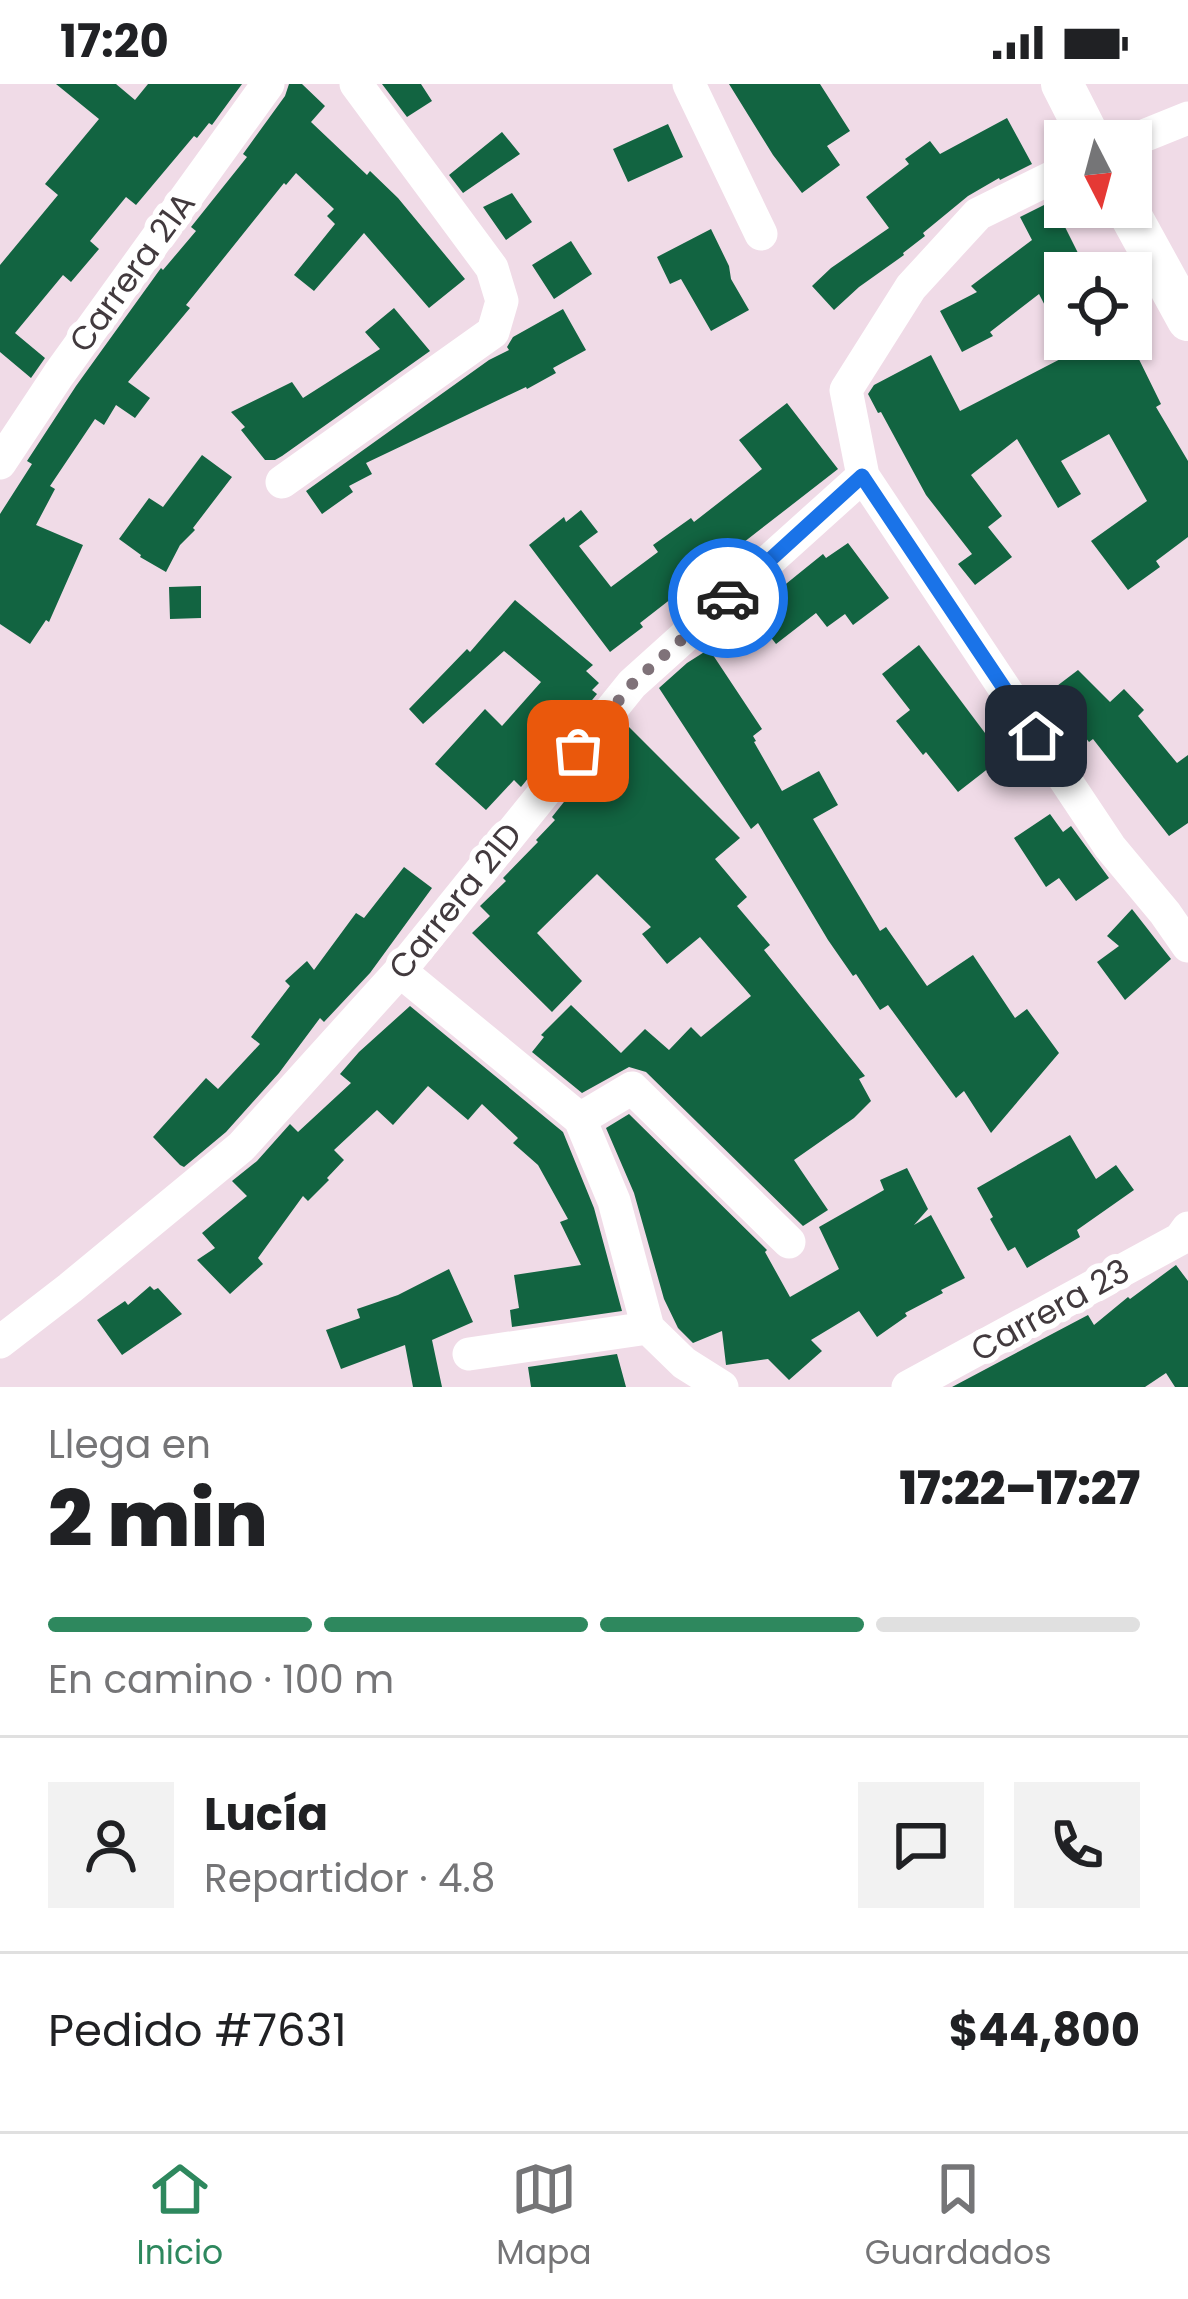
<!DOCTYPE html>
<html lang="es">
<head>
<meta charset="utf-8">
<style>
  :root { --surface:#fff; --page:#f2f2f2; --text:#202124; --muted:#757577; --line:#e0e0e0; --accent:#2e885e }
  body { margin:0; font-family:Poppins,sans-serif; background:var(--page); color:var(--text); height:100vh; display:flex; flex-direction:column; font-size:45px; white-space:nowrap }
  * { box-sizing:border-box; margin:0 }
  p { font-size:39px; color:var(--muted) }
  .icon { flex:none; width:66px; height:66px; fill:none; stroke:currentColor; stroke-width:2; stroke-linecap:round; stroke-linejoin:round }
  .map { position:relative; height:1303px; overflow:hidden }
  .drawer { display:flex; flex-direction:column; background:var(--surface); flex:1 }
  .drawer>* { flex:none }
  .needle { width:78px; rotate:174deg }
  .buttons { position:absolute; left:1044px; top:36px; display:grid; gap:24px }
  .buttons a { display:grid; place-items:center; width:108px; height:108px; border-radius:0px; background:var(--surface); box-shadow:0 3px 9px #0004; font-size:60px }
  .pin { position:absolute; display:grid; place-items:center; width:102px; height:102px; color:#fff; margin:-51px; border-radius:24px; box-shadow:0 6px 18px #0006 }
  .courier { position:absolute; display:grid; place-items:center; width:120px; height:120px; margin:-60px; border:9px solid #1a73e8; border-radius:50%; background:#fff; color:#222; box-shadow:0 3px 15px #0007 }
  .overview em { font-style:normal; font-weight:800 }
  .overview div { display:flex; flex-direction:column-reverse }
  .overview { display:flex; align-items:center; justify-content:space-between; height:204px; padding:0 48px }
  h1 { font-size:78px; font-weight:800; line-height:90px }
  .bar { display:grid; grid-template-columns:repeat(4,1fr); gap:18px 12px; align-content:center; height:144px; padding:0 48px }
  .bar i { height:15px; border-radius:9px; background:var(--line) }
  .bar .current { background:var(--accent) }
  .bar p { grid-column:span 4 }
  .line { display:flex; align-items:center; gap:30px; padding:0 48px; border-top:3px solid var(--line) }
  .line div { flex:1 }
  .round { display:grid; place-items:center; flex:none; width:126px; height:126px; border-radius:0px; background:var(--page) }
  .status { display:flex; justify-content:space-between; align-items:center; height:84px; padding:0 60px; background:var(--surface); direction:ltr }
  .status svg { height:33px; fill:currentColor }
  .tabs { display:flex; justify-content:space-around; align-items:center; height:168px; border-top:3px solid var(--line); background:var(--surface); font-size:33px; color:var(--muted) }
  .tabs a { display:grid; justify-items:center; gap:6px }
  .tabs .current { color:var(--accent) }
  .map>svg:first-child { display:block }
</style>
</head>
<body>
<div class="status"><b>17:20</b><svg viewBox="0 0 49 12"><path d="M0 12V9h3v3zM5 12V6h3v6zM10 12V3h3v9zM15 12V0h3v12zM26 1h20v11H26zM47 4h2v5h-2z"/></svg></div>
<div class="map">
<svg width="1188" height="1303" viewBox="0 0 1188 1303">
  <rect width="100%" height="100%" fill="#f0dbe7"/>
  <path fill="#126441" d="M56,0H116L135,16L148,0H242L212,41L209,39L197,54L194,52L136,121L126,113L90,157L99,165L71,198L63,191L15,249L45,274L31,294L0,268V181L58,111L45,100L99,35Z
    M289,0H302L325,22L311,38L367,91L370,87L398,114L465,195L429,224L364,149L314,207L294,191L335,140L327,132L334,125L296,89L286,101L284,99L186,221L190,224L128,298L150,314L135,334L116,321L104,341L95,335L50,402L55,405L36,441L83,461L49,538L46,536L30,560L0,540V430L32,380L27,377L76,302L161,184L163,186L196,147L191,143L247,73L243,70L285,12Z
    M382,0H421L432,17L407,33Z
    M729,0H820L850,47L827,62L840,81L802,109L773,71Z
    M1007,34L1032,80L1000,96L999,94L968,112L923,149L925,152L903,169L904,171L859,203L834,226L812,202L831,184L889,144L866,113L909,80L905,75L930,57L940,70Z
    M668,40L683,73L628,98L613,65Z
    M502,48L520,70L463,109L449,91Z
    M512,109L532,138L506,156L483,123Z
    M1052,117L1081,175L1073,179L1078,189H1065V255H1129L1161,320L1156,323L1188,377V453L1156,477L1160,483L1128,506L1091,457L1147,417L1109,350L1061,377L1081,410L1058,424L1017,355L971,391L1002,432L988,443L1012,473L975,501L958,480L972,470L926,411L881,328L878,329L868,310L874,301L931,271L960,327L1070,270L1039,210L990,248L993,252L962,268L940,227L977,208L971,202L1032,156L1020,133Z
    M711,145L729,182L731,195L749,226L711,247L681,195L670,200L657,173Z
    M571,157L592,190L554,215L532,181Z
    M394,224L430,267L282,372L275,376H265L241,346L245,343L231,328L292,298L303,314L380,265L365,248Z
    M563,225L586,266L553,284L556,289L527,305L526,303L366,379L372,390L349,402L353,408L322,430L306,407L489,276L509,266L507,263L513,253Z
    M787,319L838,385L640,539L643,543L610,568L529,461L564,433L566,438L581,426L598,448L579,462L611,503L658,468L653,461L691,434L694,438L762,385L739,356Z
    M202,371L232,393L193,444L195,446L180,461L166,488L140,473L141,471L119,455L149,414L163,423Z
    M848,459L889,514L853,541L845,530L827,543L816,529L776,560L751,528L823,470L826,474Z
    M201,502V534L170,535L169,503Z
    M515,516L593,581L586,587L599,599L592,606L597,610L521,703L514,696L486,726L435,680L485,625L502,642L541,598L504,567L423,640L409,625L467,565L470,568Z
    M919,561L1003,673L958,708L926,668L923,671L896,637L910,626L882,590Z
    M709,565L762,645L753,652L756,657L754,658L782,707L819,687L838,721L813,735L880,847L886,843L927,902L973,871L1015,934L1027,925L1059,969L991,1049L964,1007L956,1014L888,921L880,926L856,890L853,892L828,856L758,739L751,745L659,604L687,579Z
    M1078,586L1110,618L1124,605L1144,626L1138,632L1177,679L1188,671V739L1169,752L1093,655L1089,658L1049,608Z
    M626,640L740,754L715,775L747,813L737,822L770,861L764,866L865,992L859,995L871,1017L854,1034L794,1076L828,1126L803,1142L646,988L629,983L582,1009L532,968L544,953L541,951L571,921L621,969L645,945L669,966L691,943L701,953L751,912L700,853L667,880L642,850L651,843L597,790L537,849L582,897L552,928L472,849L490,832L480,822L506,797L503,794L538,758L536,756L555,736L552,733Z
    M1050,730L1063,748L1071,742L1109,794L1076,817L1059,794L1046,803L1014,754Z
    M404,783L432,804L370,889L324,938L320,934L279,989L226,1048L184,1083L180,1081L153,1053L206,994L218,1005L260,960L251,953L290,902L285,897L307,877L314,886L356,829L364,834Z
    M1132,825L1171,875L1125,916L1097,878L1119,862L1107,852Z
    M410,922L563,1048L594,1124L622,1227L512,1243L510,1226L519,1224L514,1191L581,1181L560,1138L568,1135L538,1081L513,1059L518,1054L482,1020L468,1036L428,1002L393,1041L377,1026L334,1066L344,1076L327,1094L329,1096L308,1117L303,1112L258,1174L263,1180L230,1210L197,1176L215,1164L202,1149L247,1112L232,1097L257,1077L290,1040L298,1048L351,999L340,990L359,968Z
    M629,1030L767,1166L765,1168L790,1213L839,1185L819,1143L884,1106L880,1096L907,1084L928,1125L914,1141L931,1131L965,1194L941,1206L943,1209L905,1229L907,1232L877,1253L859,1227L811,1256L822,1267L789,1296L768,1275L726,1281L722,1247L693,1259L678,1244L664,1215L634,1109L606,1044Z
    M1070,1051L1096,1095L1116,1081L1134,1106L1077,1146L1080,1153L1027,1184L1015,1163L1008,1167L990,1135L993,1133L977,1104Z
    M1176,1181L1188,1197V1303H1175L1166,1289L1145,1303H952L1088,1231L1094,1241L1128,1213L1130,1215Z
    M449,1185L473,1238L432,1256L442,1303H413L405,1261L341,1285L326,1246L360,1234L357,1225L398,1211Z
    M150,1202L154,1206L158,1204L182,1230L122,1271L97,1236L125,1217L128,1221Z
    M617,1270L626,1303H531L528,1283Z"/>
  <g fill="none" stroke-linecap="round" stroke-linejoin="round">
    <path stroke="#fff" stroke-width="33" d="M689,0L761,150
      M1131,57L1188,34
      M0,379L59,290L268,0
      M863,392L1110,763L1165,829L1188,862
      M282,398L493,248L502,217L492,184L356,0
      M400,887L580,1035L614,1117L648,1244L684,1279L722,1303
      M580,1035L632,1004L789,1158
      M0,1258L70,1204L241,1063L400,887L632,600L863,392L846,306L911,203L978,130L1065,87
      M469,1270L648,1244
      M908,1303L1180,1155L1188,1144"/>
    <path stroke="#fff" stroke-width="42" d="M1062,0L1091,57
      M1126,123L1188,236"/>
  </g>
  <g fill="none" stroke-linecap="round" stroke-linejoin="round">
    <path stroke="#7f7279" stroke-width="12" stroke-dasharray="0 21.6" d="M578,667L632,600L728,514"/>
    <path stroke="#1a73e8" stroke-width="15" d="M728,514L862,392L1036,652"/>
  </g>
  <g text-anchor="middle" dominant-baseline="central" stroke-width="12" stroke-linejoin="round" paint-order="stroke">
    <g font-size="33" fill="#423a3e" stroke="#fff">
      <text transform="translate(132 188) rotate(-54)">Carrera 21A</text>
      <text transform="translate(455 817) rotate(-51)">Carrera 21D</text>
      <text transform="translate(1050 1226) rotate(-29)">Carrera 23</text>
    </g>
  </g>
</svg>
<div class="buttons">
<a><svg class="needle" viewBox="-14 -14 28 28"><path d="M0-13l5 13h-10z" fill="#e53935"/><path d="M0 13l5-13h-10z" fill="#757577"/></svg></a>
<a><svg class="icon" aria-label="locate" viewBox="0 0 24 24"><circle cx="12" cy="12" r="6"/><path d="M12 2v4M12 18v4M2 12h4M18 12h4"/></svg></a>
</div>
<div class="pin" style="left:578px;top:667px;background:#ea580c"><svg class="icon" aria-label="bag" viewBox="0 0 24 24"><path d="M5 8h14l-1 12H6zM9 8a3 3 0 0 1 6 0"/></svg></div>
<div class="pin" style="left:1036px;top:652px;background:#1f2937"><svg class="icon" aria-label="home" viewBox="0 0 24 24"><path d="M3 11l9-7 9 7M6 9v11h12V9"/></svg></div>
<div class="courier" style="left:728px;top:514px"><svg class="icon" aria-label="car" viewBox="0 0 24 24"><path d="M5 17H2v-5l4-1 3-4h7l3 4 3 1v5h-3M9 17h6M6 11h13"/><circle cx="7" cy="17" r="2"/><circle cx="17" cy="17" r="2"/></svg></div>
</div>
<section class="drawer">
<div class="overview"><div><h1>2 min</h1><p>Llega en</p></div><em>17:22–17:27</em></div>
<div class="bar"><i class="current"></i><i class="current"></i><i class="current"></i><i></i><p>En camino · 100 m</p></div>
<div class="line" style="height:216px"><a class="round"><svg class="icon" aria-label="person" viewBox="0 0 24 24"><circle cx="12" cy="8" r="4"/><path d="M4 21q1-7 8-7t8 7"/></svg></a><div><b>Lucía</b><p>Repartidor · 4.8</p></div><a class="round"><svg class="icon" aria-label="chat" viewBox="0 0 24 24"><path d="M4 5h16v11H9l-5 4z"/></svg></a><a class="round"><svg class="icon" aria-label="phone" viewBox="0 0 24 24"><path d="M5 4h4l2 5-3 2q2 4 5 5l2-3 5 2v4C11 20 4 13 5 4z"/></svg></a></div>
<div class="line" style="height:156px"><div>Pedido #7631</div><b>$44,800</b></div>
</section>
<nav class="tabs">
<a class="current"><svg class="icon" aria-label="home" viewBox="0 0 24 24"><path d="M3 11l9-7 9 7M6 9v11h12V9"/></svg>Inicio</a>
<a><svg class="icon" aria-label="map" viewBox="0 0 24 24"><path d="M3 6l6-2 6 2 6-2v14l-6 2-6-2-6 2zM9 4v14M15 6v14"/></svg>Mapa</a>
<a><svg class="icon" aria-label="saved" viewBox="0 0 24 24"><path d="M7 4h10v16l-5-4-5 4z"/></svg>Guardados</a>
</nav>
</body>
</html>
